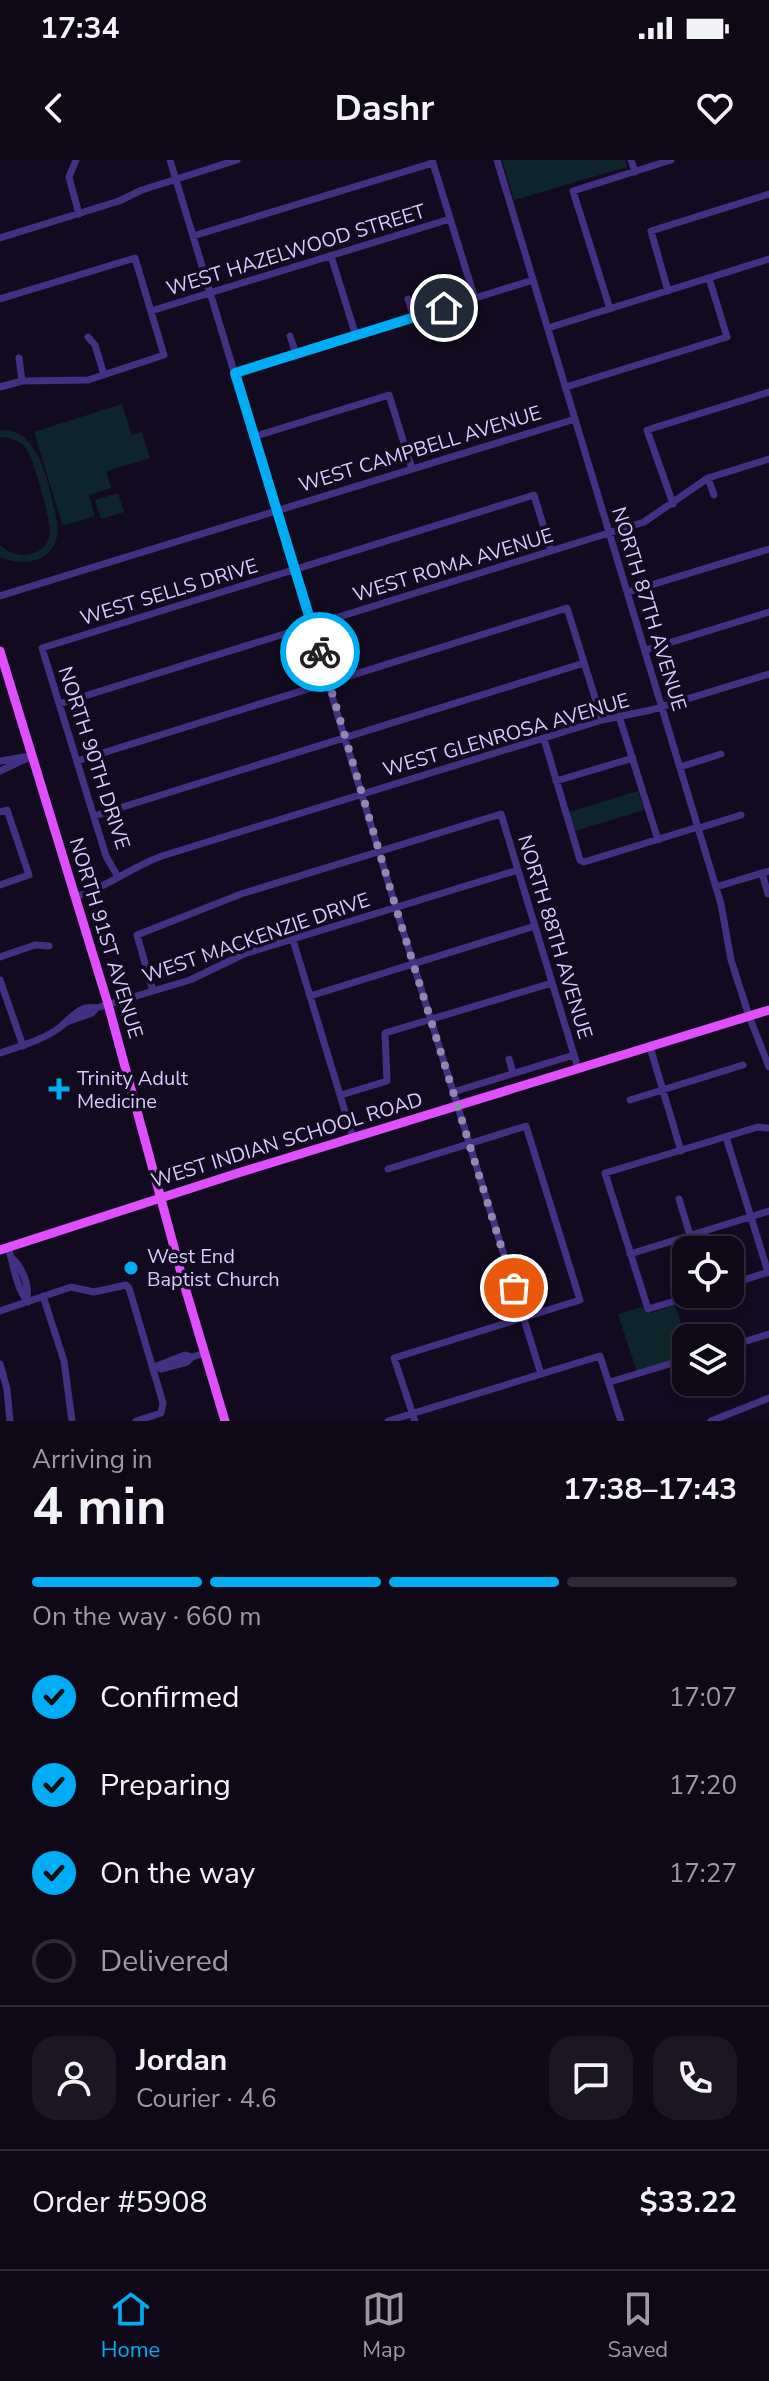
<!DOCTYPE html>
<html lang="en">
<head>
<meta charset="utf-8">
<style>
  :root { --surface:#0e0817; --page:#1c1624; --text:#f1f3f6; --muted:#9b9aa1; --line:#2e2936; --accent:#00acf3 }
  body { margin:0; font-family:"Nunito Sans",sans-serif; background:var(--page); color:var(--text); height:100vh; display:flex; flex-direction:column; font-size:30px; white-space:nowrap }
  * { box-sizing:border-box; margin:0 }
  p { font-size:26px; color:var(--muted) }
  .icon { flex:none; width:44px; height:44px; fill:none; stroke:currentColor; stroke-width:2; stroke-linecap:round; stroke-linejoin:round }
  .map { position:relative; height:1261px; overflow:hidden }
  .details { display:flex; flex-direction:column; background:var(--surface); flex:1 }
  .details>* { flex:none }
  .controls { position:absolute; left:672px; top:1076px; display:grid; gap:16px }
  .controls a { display:grid; place-items:center; width:72px; height:72px; border-radius:16px; background:var(--surface); box-shadow:0 4px 12px #0003,0 0 0 2px var(--line); font-size:40px }
  .pin { position:absolute; display:grid; place-items:center; width:68px; height:68px; color:#fff; margin:-34px; border:4px solid #fff; border-radius:50%; box-shadow:0 2px 8px #0007 }
  .courier { position:absolute; display:grid; place-items:center; width:80px; height:80px; margin:-40px; border:6px solid #00acf3; border-radius:50%; background:#fff; color:#222; box-shadow:0 2px 10px #0007 }
  .headline em { font-style:normal; font-weight:700 }
  .headline div { display:flex; flex-direction:column-reverse }
  .headline { display:flex; align-items:center; justify-content:space-between; height:136px; padding:0 32px }
  h1 { font-size:52px; font-weight:700; line-height:60px }
  .bar { display:grid; grid-template-columns:repeat(4,1fr); gap:12px 8px; align-content:center; height:96px; padding:0 32px }
  .bar i { height:10px; border-radius:6px; background:var(--line) }
  .bar .active { background:var(--accent) }
  .bar p { grid-column:span 4 }
  .line { display:flex; align-items:center; gap:20px; padding:0 32px; border-top:2px solid var(--line) }
  .line div { flex:1 }
  .round { display:grid; place-items:center; flex:none; width:84px; height:84px; border-radius:24px; background:var(--page) }
  ol { padding:0 32px; list-style:none }
  li { display:flex; align-items:center; gap:24px; height:88px }
  li p { margin-inline-start:auto }
  li .icon { padding:8px; border-radius:50%; background:var(--accent); color:#111; stroke-width:4 }
  li:last-child { color:var(--muted) }
  li i { width:44px; height:44px; border:4px solid var(--line); border-radius:50% }
  .status { display:flex; justify-content:space-between; align-items:center; height:56px; padding:0 40px; background:var(--surface); direction:ltr }
  .status svg { height:22px; fill:currentColor }
  header { display:flex; justify-content:space-between; align-items:center; height:104px; padding:0 32px; background:var(--surface); font-size:36px; font-weight:700 }
  .tab-bar { display:flex; justify-content:space-around; align-items:center; height:112px; border-top:2px solid var(--line); background:var(--surface); font-size:22px; color:var(--muted) }
  .tab-bar a { display:grid; justify-items:center; gap:4px }
  .tab-bar .active { color:var(--accent) }
  .map>svg:first-child { display:block }
</style>
</head>
<body>
<div class="status"><b>17:34</b><svg viewBox="0 0 49 12"><path d="M0 12V9h3v3zM5 12V6h3v6zM10 12V3h3v9zM15 12V0h3v12zM26 1h20v11H26zM47 4h2v5h-2z"/></svg></div>
<header><svg class="icon" aria-label="back" viewBox="0 0 24 24"><path d="M15 5l-7 7 7 7"/></svg>Dashr<svg class="icon" aria-label="heart" viewBox="0 0 24 24"><path d="M12 20l-8-8c-3-5 5-10 8-4 3-6 11-1 8 4z"/></svg></header>
<div class="map">
<svg width="769" height="1261" viewBox="0 0 769 1261">
  <rect width="100%" height="100%" fill="#120a1f"/>
  <path fill="#0d252a" d="M502,0H625L627,7L514,40Z
    M122,244L132,275L142,272L150,298L106,311L111,328L89,335L95,356L63,366L34,272Z
    M0,270C43,269 48,328 57,360C63,397 30,410 0,397V385C15,400 44,399 50,375C52,365 34,299 27,290C21,281 11,277 0,277Z
    M118,333L124,352L101,359L95,340Z
    M638,631L644,650L575,671L569,652Z
    M675,1145L686,1179V1196L637,1212L618,1154L642,1147L651,1153Z"/>
  <g fill="none" stroke-linecap="round" stroke-linejoin="round">
    <path stroke="#433083" stroke-width="7" d="M76,0L69,17L79,54
      M170,0L396,748L541,1214
      M432,0L475,139
      M497,0L721,744L731,800L749,856L769,907
      M631,0L635,12
      M193,76L433,3
      M0,78L119,41L142,30L237,0
      M331,96L356,176
      M668,131L651,71L769,34
      M0,139L135,98L164,195L88,220L22,221L0,227
      M408,139L414,157
      M610,149L573,31L671,0
      M151,151L450,59
      M548,168L769,99
      M290,176L296,194
      M88,177L95,185L104,215
      M19,198L22,221
      M235,213L533,120
      M566,227L727,177L709,118
      M253,277L389,235L412,309
      M708,318L714,335
      M673,344L647,270L769,232
      M628,432L769,389
      M0,436L575,259
      M646,490L769,452
      M59,544L644,362L708,318L769,299
      M619,556L658,680
      M544,579L580,700L584,702L698,667
      M0,601L30,596
      M77,601L567,448L602,560
      M680,607L721,594
      M0,611L32,596
      M556,621L633,598
      M0,652L7,650L29,715L0,725
      M94,656L584,503
      M699,668L741,655
      M762,713L768,734
      M118,717L106,696L42,488L534,335L551,391
      M716,727L769,711
      M75,737C106,728 131,707 162,696L602,560L651,550L769,514
      M293,780L353,978
      M0,797L35,785L49,786
      M0,820L23,886
      M153,831L137,775L241,734L501,654L578,908
      M310,836L535,766
      M67,862L92,853L96,848
      M650,887L681,991
      M0,893C20,886 41,881 59,868C71,859 78,845 96,848L190,820L244,794L518,710
      M509,899L513,913
      M453,932L574,895
      M341,935L387,921L385,873L552,823
      M630,940L743,905
      M726,977L768,1112
      M388,1009L526,966L580,1140L394,1198L415,1261
      M679,1039L690,1075
      M8,1088C15,1107 15,1126 28,1142
      M630,1094L769,1051
      M12,1098C22,1107 29,1124 27,1138
      M730,1124L769,1112
      M699,1134L648,1149L605,1013L758,967L767,968
      M43,1136L64,1201L72,1261
      M0,1151L71,1127L94,1132L126,1125L129,1128L163,1243L161,1253L136,1261
      M730,1186L769,1174
      M0,1204L7,1229L10,1261
      M157,1206L161,1209L187,1202L192,1197L205,1193
      M154,1207L185,1195L192,1197
      M610,1222L686,1199
      M388,1261L600,1196L621,1261
      M711,1261L769,1238"/>
    <path stroke="#df4fff" stroke-width="9" d="M0,491L108,844L184,1124L225,1261
      M0,1090L238,1013L769,850"/>
  </g>
  <g fill="none" stroke-linecap="round" stroke-linejoin="round">
    <path stroke="#9386b1" stroke-width="8" stroke-dasharray="0 14.4" d="M320,492L396,748L514,1128"/>
    <path stroke="#00acf3" stroke-width="10" d="M320,492L235,213L444,148"/>
  </g>
  <g fill="#00acf3" stroke="#120a1f" stroke-width="3">
    <path d="M55 917h8v8h8v8h-8v8h-8v-8h-8v-8h8z"/>
    <circle cx="131" cy="1108" r="8"/>
  </g>
  <g text-anchor="middle" dominant-baseline="central" stroke-width="7" stroke-linejoin="round" paint-order="stroke">
    <g font-size="20" fill="#d9c8ff" stroke="#120a1f">
      <text transform="translate(296 90) rotate(-17)">WEST HAZELWOOD STREET</text>
      <text transform="translate(420 289) rotate(-17)">WEST CAMPBELL AVENUE</text>
      <text transform="translate(453 405) rotate(-17)">WEST ROMA AVENUE</text>
      <text transform="translate(169 432) rotate(-17)">WEST SELLS DRIVE</text>
      <text transform="translate(649 449) rotate(73)">NORTH 87TH AVENUE</text>
      <text transform="translate(506 575) rotate(-16)">WEST GLENROSA AVENUE</text>
      <text transform="translate(94 598) rotate(72)">NORTH 90TH DRIVE</text>
      <text transform="translate(555 777) rotate(73)">NORTH 88TH AVENUE</text>
      <text transform="translate(106 778) rotate(73)">NORTH 91ST AVENUE</text>
      <text transform="translate(256 778) rotate(-19)">WEST MACKENZIE DRIVE</text>
      <text transform="translate(287 980) rotate(-17)">WEST INDIAN SCHOOL ROAD</text>
    </g>
    <g font-size="20" fill="#d9c8ff" stroke="#120a1f" text-anchor="start">
      <text x="77" y="918">Trinity Adult<tspan x="77" dy="23">Medicine</tspan></text>
      <text x="147" y="1096">West End<tspan x="147" dy="23">Baptist Church</tspan></text>
    </g>
  </g>
</svg>
<div class="controls">
<a><svg class="icon" aria-label="locate" viewBox="0 0 24 24"><circle cx="12" cy="12" r="6"/><path d="M12 2v4M12 18v4M2 12h4M18 12h4"/></svg></a>
<a><svg class="icon" aria-label="layers" viewBox="0 0 24 24"><path d="M12 4l9 5-9 5-9-5zM3 14l9 5 9-5"/></svg></a>
</div>
<div class="pin" style="left:514px;top:1128px;background:#ea580c"><svg class="icon" aria-label="bag" viewBox="0 0 24 24"><path d="M5 8h14l-1 12H6zM9 8a3 3 0 0 1 6 0"/></svg></div>
<div class="pin" style="left:444px;top:148px;background:#1f2937"><svg class="icon" aria-label="home" viewBox="0 0 24 24"><path d="M3 11l9-7 9 7M6 9v11h12V9"/></svg></div>
<div class="courier" style="left:320px;top:492px"><svg class="icon" aria-label="bike" viewBox="0 0 24 24"><circle cx="6" cy="16" r="4"/><circle cx="18" cy="16" r="4"/><path d="M6 16l4-8h5l3 8M10 8l3 8H6M13 5h3"/></svg></div>
</div>
<section class="details">
<div class="headline"><div><h1>4 min</h1><p>Arriving in</p></div><em>17:38–17:43</em></div>
<div class="bar"><i class="active"></i><i class="active"></i><i class="active"></i><i></i><p>On the way · 660 m</p></div>
<ol>
<li><svg class="icon" aria-label="check" viewBox="0 0 24 24"><path d="M5 12l5 5 9-10"/></svg>Confirmed<p>17:07</p></li>
<li><svg class="icon" aria-label="check" viewBox="0 0 24 24"><path d="M5 12l5 5 9-10"/></svg>Preparing<p>17:20</p></li>
<li><svg class="icon" aria-label="check" viewBox="0 0 24 24"><path d="M5 12l5 5 9-10"/></svg>On the way<p>17:27</p></li>
<li><i></i>Delivered</li>
</ol>
<div class="line" style="height:144px"><a class="round"><svg class="icon" aria-label="person" viewBox="0 0 24 24"><circle cx="12" cy="8" r="4"/><path d="M4 21q1-7 8-7t8 7"/></svg></a><div><b>Jordan</b><p>Courier · 4.6</p></div><a class="round"><svg class="icon" aria-label="chat" viewBox="0 0 24 24"><path d="M4 5h16v11H9l-5 4z"/></svg></a><a class="round"><svg class="icon" aria-label="phone" viewBox="0 0 24 24"><path d="M5 4h4l2 5-3 2q2 4 5 5l2-3 5 2v4C11 20 4 13 5 4z"/></svg></a></div>
<div class="line" style="height:104px"><div>Order #5908</div><b>$33.22</b></div>
</section>
<nav class="tab-bar">
<a class="active"><svg class="icon" aria-label="home" viewBox="0 0 24 24"><path d="M3 11l9-7 9 7M6 9v11h12V9"/></svg>Home</a>
<a><svg class="icon" aria-label="map" viewBox="0 0 24 24"><path d="M3 6l6-2 6 2 6-2v14l-6 2-6-2-6 2zM9 4v14M15 6v14"/></svg>Map</a>
<a><svg class="icon" aria-label="saved" viewBox="0 0 24 24"><path d="M7 4h10v16l-5-4-5 4z"/></svg>Saved</a>
</nav>
</body>
</html>
